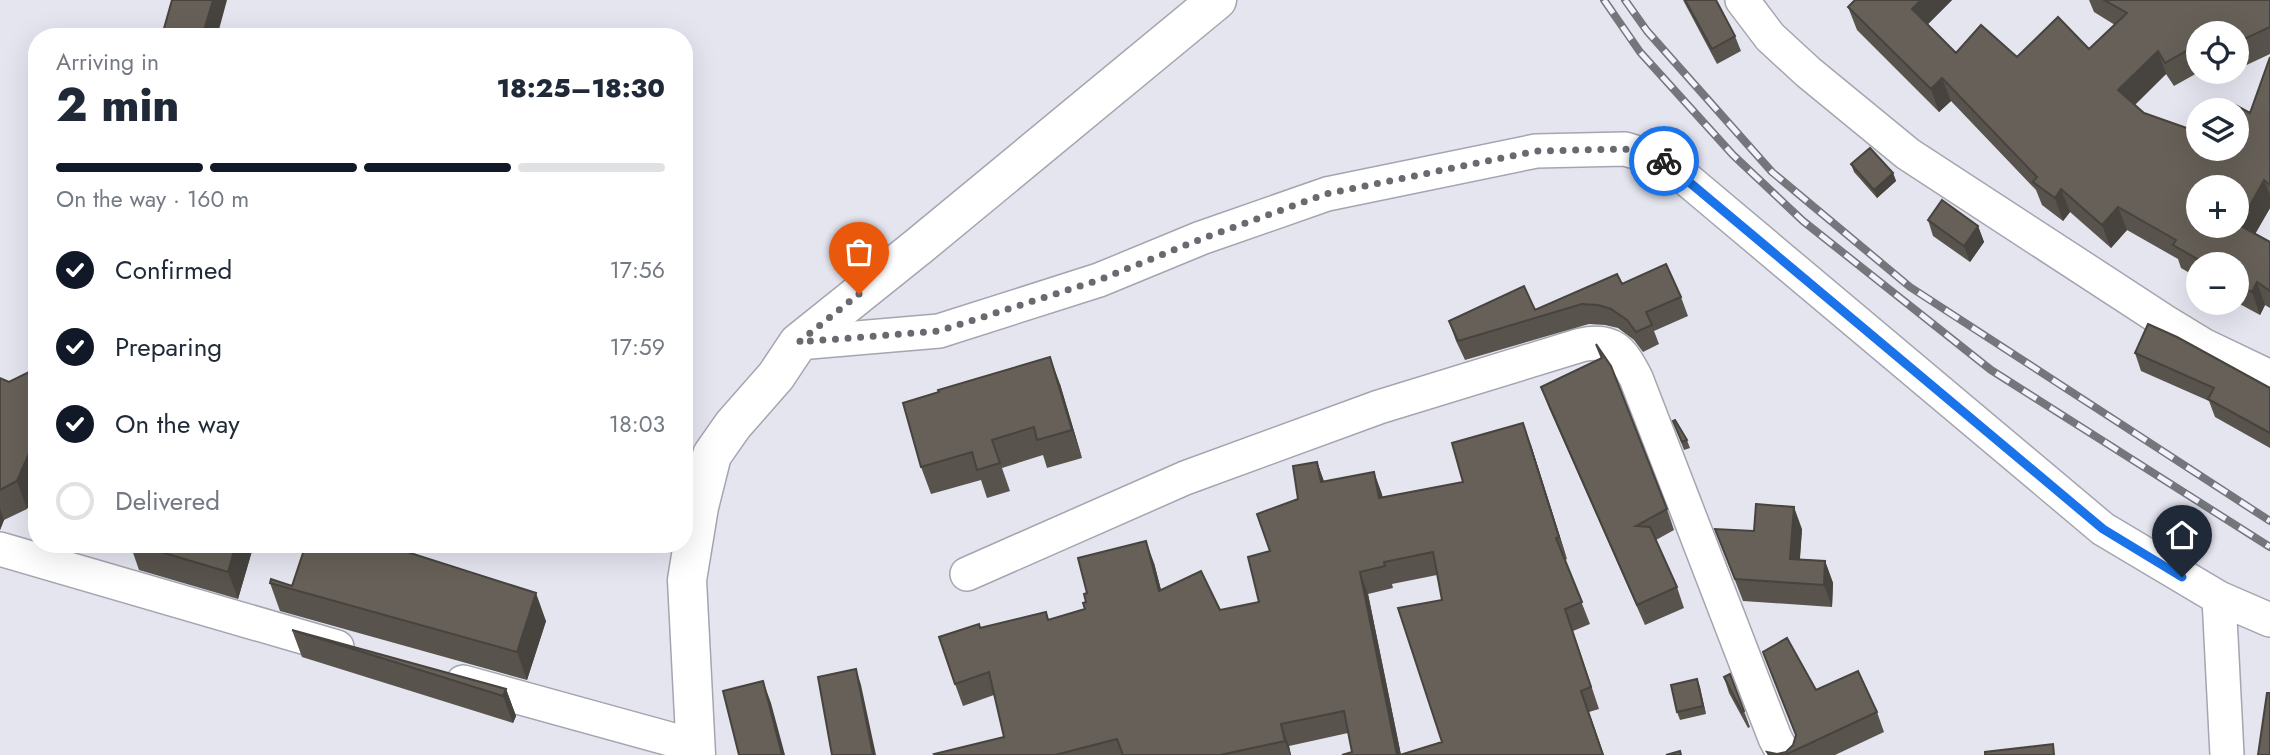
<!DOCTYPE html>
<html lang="en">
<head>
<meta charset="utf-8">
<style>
  :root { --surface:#fff; --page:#f2f2f3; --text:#1f2937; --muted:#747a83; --line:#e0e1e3; --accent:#111827 }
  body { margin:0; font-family:Jost,sans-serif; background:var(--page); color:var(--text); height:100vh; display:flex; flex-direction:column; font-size:26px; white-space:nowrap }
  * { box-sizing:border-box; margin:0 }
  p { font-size:23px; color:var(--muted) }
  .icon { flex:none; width:38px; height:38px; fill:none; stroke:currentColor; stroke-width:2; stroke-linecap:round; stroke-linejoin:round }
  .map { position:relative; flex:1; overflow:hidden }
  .details { position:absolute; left:28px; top:28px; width:665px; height:525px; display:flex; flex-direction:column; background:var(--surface); border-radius:28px; box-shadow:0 7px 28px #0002 }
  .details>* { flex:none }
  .fabs { position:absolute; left:2186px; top:21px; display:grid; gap:14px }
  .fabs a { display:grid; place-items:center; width:63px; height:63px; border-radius:50%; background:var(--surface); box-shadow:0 7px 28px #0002; font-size:35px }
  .pin { position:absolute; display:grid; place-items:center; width:60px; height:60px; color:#fff; margin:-72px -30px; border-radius:50% 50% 50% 0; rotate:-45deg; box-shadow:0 0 7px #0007 }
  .pin .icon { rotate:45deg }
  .courier { position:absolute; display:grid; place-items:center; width:70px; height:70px; margin:-35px; border:5px solid #1a73e8; border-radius:50%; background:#fff; color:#222; box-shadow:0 2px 9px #0007 }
  .headline em { font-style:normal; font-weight:800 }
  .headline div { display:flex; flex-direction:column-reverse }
  .headline { display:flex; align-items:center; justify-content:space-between; height:119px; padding:0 28px }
  h1 { font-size:46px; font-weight:800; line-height:52px }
  .bar { display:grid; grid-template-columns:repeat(4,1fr); gap:10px 7px; align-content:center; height:84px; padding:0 28px }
  .bar i { height:9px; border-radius:5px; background:var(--line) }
  .bar .current { background:var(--accent) }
  .bar p { grid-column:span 4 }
  ol { padding:0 28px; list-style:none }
  li { display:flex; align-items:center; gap:21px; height:77px }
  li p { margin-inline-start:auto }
  li .icon { padding:7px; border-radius:50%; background:var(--accent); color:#fff; stroke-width:4 }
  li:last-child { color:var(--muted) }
  li i { width:38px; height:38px; border:4px solid var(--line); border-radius:50% }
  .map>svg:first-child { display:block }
</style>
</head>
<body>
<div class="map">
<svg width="2270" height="755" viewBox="0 0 2270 755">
  <rect width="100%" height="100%" fill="#e4e5ef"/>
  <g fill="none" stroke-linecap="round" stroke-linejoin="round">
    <defs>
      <path id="minor" d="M1742,0L1770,37L1808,72L1908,154L2164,321L2205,346L2270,377
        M798,343L939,331L1099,280L1201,238L1327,194L1536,151L1625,149L1665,161L2103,529L2219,598L2270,620
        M0,549L337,647
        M967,574L1185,478L1379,407L1581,345C1613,338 1622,351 1636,378L1775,738L1784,755
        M2219,598L2227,755
        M463,682L695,746"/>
      <path id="major" d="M696,755L687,580L699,507L712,455L733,425L776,376L798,343L919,246L1217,0"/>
    </defs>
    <use href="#minor" stroke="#a4a5af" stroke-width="36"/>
    <use href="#major" stroke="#a4a5af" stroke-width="41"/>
    <use href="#minor" stroke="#fff" stroke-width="33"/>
    <use href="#major" stroke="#fff" stroke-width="38"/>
    <defs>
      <path id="rail" d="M1604,0L1640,52L1733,155L1803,221L1991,370L2270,547
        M1625,0L1647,31L1772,172L1910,287L2270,521"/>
    </defs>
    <use href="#rail" stroke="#75767c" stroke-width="8"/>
    <use href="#rail" stroke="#f1f2fd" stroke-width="5" stroke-dasharray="16" stroke-linecap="butt"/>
  </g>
  <path fill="#58534c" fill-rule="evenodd" d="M1683,0H1716L1735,36L1741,51L1717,64Z
    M1855,0H1952L1928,24L1956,53L2017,57L2089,49L2115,25L2094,12L2089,0H2270V54L2236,70V33H2198V72H2199L2174,86L2166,74L2135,105L2144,113L2198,149L2250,113L2270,57V208L2255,234L2270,242V308L2265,305L2260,315L2236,302V264H2198V278L2181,268L2178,259L2127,230L2111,248L2070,212L2063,221L2042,205L2036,190L1951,101L1939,112L1857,30L1848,7Z
    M163,32L217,37H164Z
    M2207,72H2232L2212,82Z
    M1851,164L1893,173L1896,181L1877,198L1854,172Z
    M1928,220L1978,226L1984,242L1970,262L1933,236Z
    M1622,284L1681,297L1688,316L1654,331L1659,344L1643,352L1634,340L1618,328L1605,325L1589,324L1465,360L1456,341L1449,321L1535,310Z
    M1596,344L1667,509L1674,530L1656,540L1677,587L1684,608L1645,625L1549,408L1541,387L1601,358Z
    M2135,353L2270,388V448L2215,417L2209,401L2141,371Z
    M37,368V486L27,509L4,520L0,530V378L9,382Z
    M1060,384L1082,458L1047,468L1043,455L1002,468L1010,491L987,498L981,480L931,494L921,467Z
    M1673,421L1687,440L1690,448L1684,450Z
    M1531,445L1567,559L1565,560L1590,624L1573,631L1599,709L1589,712L1604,755H1342L1352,752L1348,733L1289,746L1291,755H935L1004,737L994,695L963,706L955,684L980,628L1048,620L1085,609L1086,602L1154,563L1161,590L1220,610L1259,602L1298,499L1317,462L1324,482L1382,494V497L1463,482ZM1437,575L1442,600V742L1401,755L1368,594L1393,588L1392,584Z
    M1715,529L1754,531L1802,529L1800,559L1825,561L1833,583L1832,607L1743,601Z
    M130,544H254L238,599L139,570Z
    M270,583L292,586L546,621L527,680L280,611Z
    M292,630L506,689L516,716L513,723L302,657Z
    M1763,652L1816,690L1877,712L1884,732L1835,755H1768L1777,754L1786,752L1793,745L1796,736Z
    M1730,674L1750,727L1748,728L1729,693L1724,677Z
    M1697,679L1706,714L1680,720L1677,712Z"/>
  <path fill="#47433e" d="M213,0H227L217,37H202Z
    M1921,0H1952L1920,32L1912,9Z
    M2158,51L2166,74L2126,113L2118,90Z
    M1942,78L1951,101L1939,112L1931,89Z
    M1893,173L1896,181L1877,198L1874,190Z
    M2264,180L2270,195V208L2247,248L2239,225Z
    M2061,189L2070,212L2063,221L2055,198Z
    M2118,207L2127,230L2111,248L2102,225Z
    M1978,226L1984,242L1970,262L1964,246Z
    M2257,282L2265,305L2260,315L2252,292Z
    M1050,357L1060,384L1082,458L1072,430Z
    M1523,423L1531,445L1567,559L1559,537Z
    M37,435V486L27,509L17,481Z
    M1317,462L1325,484L1321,482Z
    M1374,472L1382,494L1387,520L1379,498Z
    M1794,507L1802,529L1798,581L1790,559Z
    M0,508L4,520L0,530Z
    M1146,541L1154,563L1167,613L1159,591Z
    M236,544H254L238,599L228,572Z
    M1825,561L1833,583L1832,607L1824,585Z
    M1360,572L1368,594L1401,755H1397Z
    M536,593L546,621L527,680L517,652Z
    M856,669L861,685L876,755H873Z
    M1697,679L1700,687L1706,714L1703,706Z
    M763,681L771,703L785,755H782Z
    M506,689L516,716L513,723L503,696Z
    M1281,724L1289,746L1291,755H1290L1285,741Z"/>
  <path fill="#666058" stroke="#47433e" stroke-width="2" fill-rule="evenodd" d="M172,0H213L202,37H180L163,32Z
    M1685,0H1716L1735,36L1712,49Z
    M1855,0H1921L1912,9L1956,53L1981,25L2017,57L2058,17L2089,49L2127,13L2104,0H2270V27L2236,43V33H2198V47L2197,45L2165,63L2158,51L2118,90L2144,113L2198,132V149H2236V110H2225L2230,102L2250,113L2270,57V185L2264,180L2239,225L2270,242V291L2257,282L2252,292L2236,283V264H2206L2173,245L2176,240L2118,207L2102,225L2061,189L2055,198L2033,182L2037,177L1942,78L1931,89L1848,7ZM2198,187H2236V226H2198Z
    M1870,148L1893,173L1874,190L1851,164Z
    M1942,200L1978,226L1964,246L1928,220Z
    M1666,264L1681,297L1646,312L1652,325L1636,332L1627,320L1611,309L1598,305L1582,304L1458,341L1449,321L1524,286L1535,310L1617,274L1622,284Z
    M2148,324L2177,337L2270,388V433L2208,399L2214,388L2135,353Z
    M1596,344L1611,366L1667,509L1636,526L1650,527L1677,587L1637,605L1541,387L1602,358Z
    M1050,357L1072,430L1037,440L1034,427L992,440L1000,463L977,470L972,452L921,467L903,403L939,392L938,390Z
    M37,368V435L17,481L0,490V378L9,382Z
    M1675,420L1687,440L1682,442L1673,421Z
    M1523,423L1559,537L1556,538L1582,602L1565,609L1591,687L1581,691L1603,755H1400L1442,742L1398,608L1442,600L1433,552L1384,562L1385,566L1360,572L1397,755H1342L1352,752L1344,711L1281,724L1285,741L1220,755H1123L1117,739L1055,755H935L934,754L1004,737L989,672L955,684L939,637L979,624L980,628L1046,612L1048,620L1085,609L1083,603L1086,602L1084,594L1087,593L1078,558L1146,541L1159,591L1201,571L1220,610L1259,602L1248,557L1270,551L1257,514L1298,499L1293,466L1317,462L1321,482L1374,472L1379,498L1463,482L1452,443Z
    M1756,504L1794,507L1790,559L1825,561L1824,585L1735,579L1715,529L1754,531Z
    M134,544H236L228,572Z
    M306,544H382L536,593L517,652L270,583L271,579L292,586Z
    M292,630L506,689L503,696Z
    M1787,638L1816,690L1858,671L1877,712L1785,755H1769L1767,752L1777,754L1786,752L1793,745L1796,735L1763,652Z
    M856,669L873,755H832L818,677Z
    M1730,674L1744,711L1742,712L1724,677Z
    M1697,679L1703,706L1677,712L1671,685Z
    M763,681L782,755H739L723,691Z
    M2267,693H2270V755H2258Z
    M2053,744L2054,755H1985V752Z
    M1680,751L1681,755H1666Z"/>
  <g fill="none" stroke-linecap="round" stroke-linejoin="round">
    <path stroke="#696a70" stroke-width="7" stroke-dasharray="0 12.6" d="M859,294L799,342L939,331L1099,280L1201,239L1326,194L1536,151L1625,149L1664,161"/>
    <path stroke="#1a73e8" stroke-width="9" d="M1664,161L2103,529L2182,577"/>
  </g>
</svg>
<div class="fabs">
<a><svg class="icon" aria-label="locate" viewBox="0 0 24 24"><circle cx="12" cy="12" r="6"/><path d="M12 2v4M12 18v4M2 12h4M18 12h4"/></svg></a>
<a><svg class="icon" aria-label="layers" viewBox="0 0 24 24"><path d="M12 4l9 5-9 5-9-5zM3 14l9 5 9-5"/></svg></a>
<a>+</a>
<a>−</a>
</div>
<div class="pin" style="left:859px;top:294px;background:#ea580c"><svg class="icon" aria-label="bag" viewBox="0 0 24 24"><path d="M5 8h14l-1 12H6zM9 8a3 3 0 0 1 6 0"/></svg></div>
<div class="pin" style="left:2182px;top:577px;background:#1f2937"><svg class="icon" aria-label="home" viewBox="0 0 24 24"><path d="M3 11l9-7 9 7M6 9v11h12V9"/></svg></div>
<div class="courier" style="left:1664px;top:161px"><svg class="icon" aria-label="bike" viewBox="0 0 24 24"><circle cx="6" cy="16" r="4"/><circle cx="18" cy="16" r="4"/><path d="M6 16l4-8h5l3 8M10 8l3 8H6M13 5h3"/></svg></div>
<section class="details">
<div class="headline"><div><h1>2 min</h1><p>Arriving in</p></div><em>18:25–18:30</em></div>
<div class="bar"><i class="current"></i><i class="current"></i><i class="current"></i><i></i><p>On the way · 160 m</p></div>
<ol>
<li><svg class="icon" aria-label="check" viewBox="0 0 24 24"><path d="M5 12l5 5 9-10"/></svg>Confirmed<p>17:56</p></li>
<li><svg class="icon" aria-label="check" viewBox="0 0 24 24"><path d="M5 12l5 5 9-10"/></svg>Preparing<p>17:59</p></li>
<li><svg class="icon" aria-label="check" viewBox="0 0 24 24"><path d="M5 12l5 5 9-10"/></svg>On the way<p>18:03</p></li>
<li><i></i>Delivered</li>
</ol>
</section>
</div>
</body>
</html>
